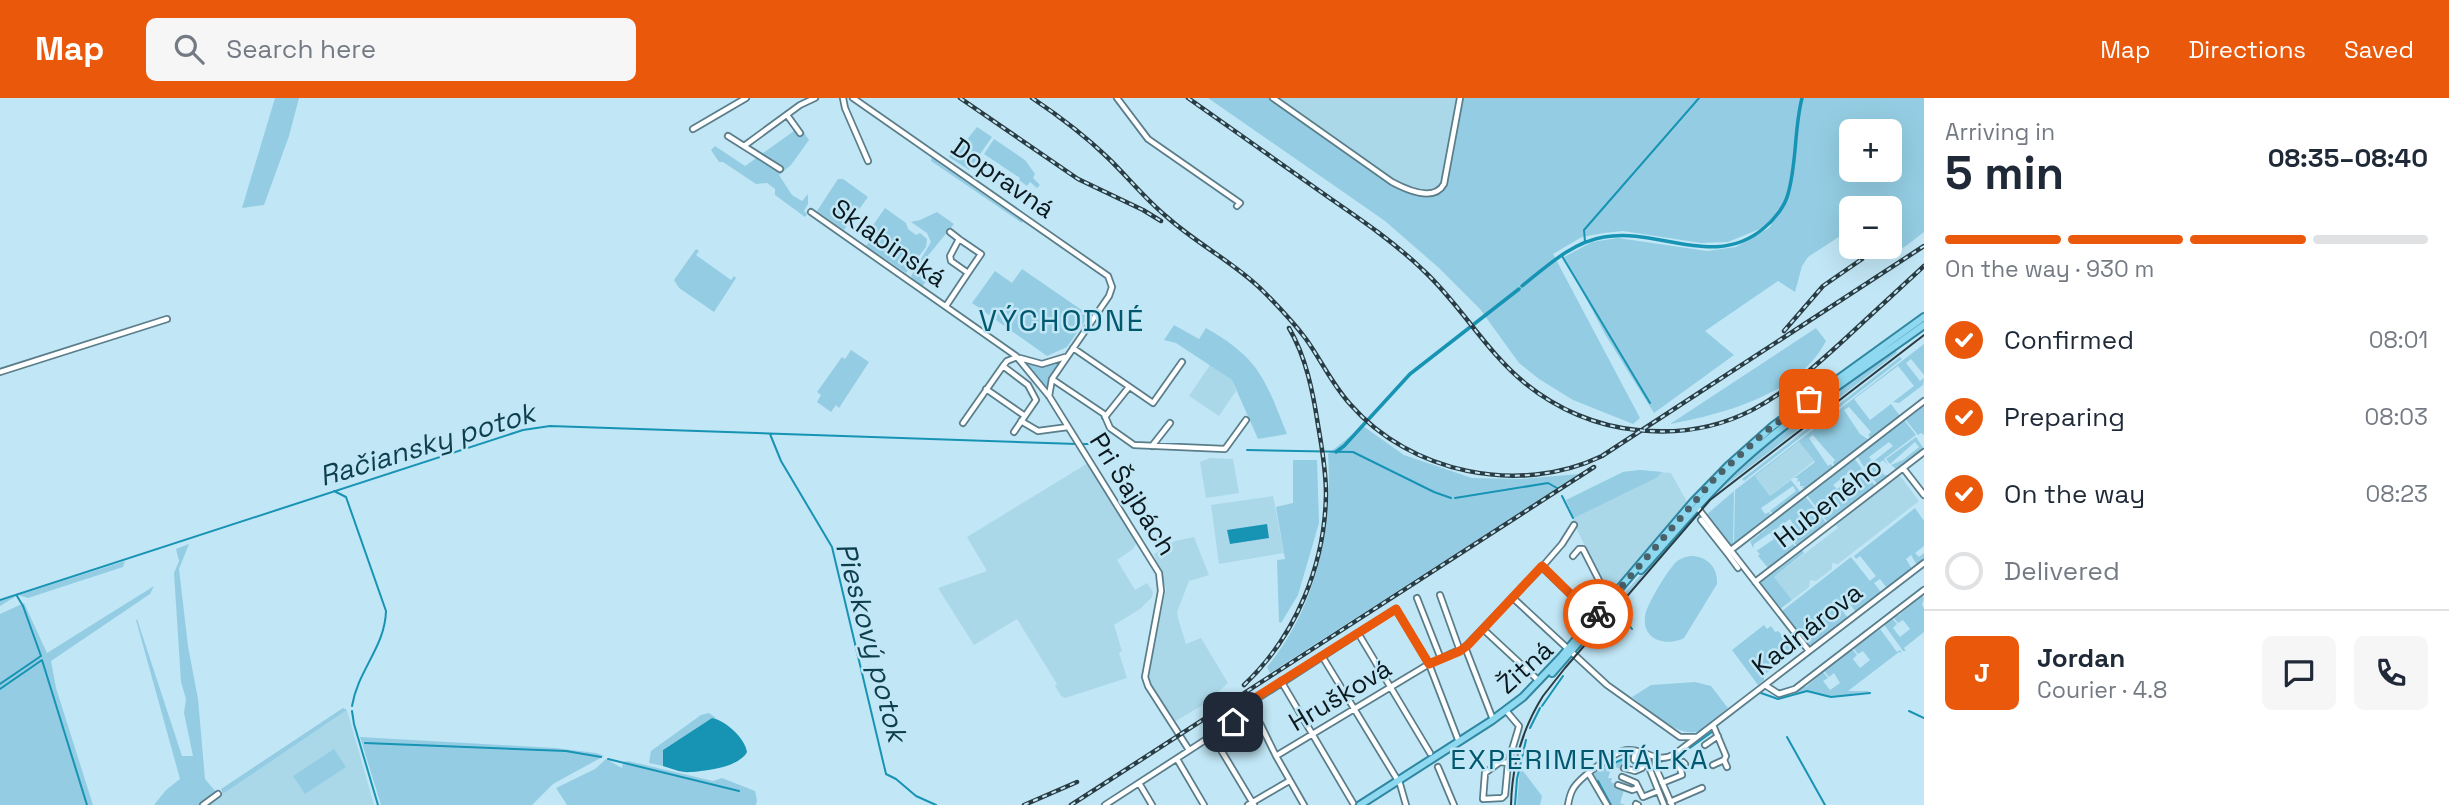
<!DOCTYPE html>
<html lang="en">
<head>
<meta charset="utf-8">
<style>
  :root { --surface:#fff; --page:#f6f6f7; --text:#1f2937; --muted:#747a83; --line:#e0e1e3; --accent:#ea580c }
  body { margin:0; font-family:"Space Grotesk",sans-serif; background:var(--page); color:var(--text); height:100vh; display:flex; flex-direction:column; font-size:26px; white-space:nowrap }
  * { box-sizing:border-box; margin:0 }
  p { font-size:23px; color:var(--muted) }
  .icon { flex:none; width:38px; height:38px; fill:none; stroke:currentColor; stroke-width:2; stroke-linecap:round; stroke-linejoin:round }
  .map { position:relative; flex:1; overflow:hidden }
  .panel { display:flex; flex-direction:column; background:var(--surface); width:525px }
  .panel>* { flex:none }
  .tools { position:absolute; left:1839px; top:21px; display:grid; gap:14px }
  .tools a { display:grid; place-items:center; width:63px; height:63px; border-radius:10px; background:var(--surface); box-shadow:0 7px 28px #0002; font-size:35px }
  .pin { position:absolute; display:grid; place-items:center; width:60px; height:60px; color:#fff; margin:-30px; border-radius:14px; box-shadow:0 4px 10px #0006 }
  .courier { position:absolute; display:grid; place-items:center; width:70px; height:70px; margin:-35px; border:5px solid #ea580c; border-radius:50%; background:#fff; color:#222; box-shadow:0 2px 9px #0007 }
  .head em { font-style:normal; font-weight:600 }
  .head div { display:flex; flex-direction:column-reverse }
  .head { display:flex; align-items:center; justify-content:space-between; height:119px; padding:0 21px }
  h1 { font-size:46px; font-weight:600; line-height:52px }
  .bar { display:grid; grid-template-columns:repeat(4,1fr); gap:10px 7px; align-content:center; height:84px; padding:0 21px }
  .bar i { height:9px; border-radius:5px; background:var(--line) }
  .bar .selected { background:var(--accent) }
  .bar p { grid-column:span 4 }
  .line { display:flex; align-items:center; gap:18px; padding:0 21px; border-top:2px solid var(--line) }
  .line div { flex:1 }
  .round { display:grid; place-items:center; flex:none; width:74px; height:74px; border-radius:10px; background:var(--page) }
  ol { padding:0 21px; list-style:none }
  li { display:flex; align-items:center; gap:21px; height:77px }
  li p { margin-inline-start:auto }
  li .icon { padding:7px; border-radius:50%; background:var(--accent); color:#fff; stroke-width:4 }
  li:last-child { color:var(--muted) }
  li i { width:38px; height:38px; border:4px solid var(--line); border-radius:50% }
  header { display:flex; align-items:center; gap:42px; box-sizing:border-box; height:98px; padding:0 35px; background:var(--accent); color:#fff }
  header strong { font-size:33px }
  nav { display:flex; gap:38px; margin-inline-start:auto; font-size:24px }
  .search { width:490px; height:63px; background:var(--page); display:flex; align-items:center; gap:18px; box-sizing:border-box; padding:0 24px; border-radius:10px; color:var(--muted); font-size:26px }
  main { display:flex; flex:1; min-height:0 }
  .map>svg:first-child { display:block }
</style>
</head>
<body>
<header>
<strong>Map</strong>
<div class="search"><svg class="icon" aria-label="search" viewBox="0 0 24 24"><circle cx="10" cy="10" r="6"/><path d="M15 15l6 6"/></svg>Search here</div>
<nav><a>Map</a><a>Directions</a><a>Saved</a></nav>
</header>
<main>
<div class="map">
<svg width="1924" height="707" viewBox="0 0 1924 707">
  <rect width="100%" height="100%" fill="#c1e6f5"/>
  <path fill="#abd8e9" d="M1272,0H1460L1445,87L1434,96L1399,89Z
    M1210,267L1232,282L1236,293L1219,318L1189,298Z
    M1799,344L1814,363L1770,398L1755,378Z
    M1210,360L1233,361L1239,395L1206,400L1200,364Z
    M1088,365L1117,415L1137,444L1133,451L1117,462L1135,492L1147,485L1153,494L1152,499L1140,511L1114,527L1122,553L1119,555L1127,580L1065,600L1061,598L1055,588L1057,586L1017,521L974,547L938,490L987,473L967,439Z
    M1639,372L1671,375L1687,404L1612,495L1605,481L1602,482L1573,424L1574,420L1623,374Z
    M1897,378L1901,379L1919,403L1838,466L1832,465V471L1816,483L1810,482L1809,489L1792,502L1774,479L1838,430L1835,426Z
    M1273,398L1284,455L1219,466L1211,407Z
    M1194,439L1209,477L1189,483L1177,514L1178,520L1186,546L1201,540L1228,585L1206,605L1174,624L1150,587L1148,575L1166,491L1154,456L1175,443Z
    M347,612L374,707H206L223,696Z"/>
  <path fill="#94cde3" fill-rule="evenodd" d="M275,0H299L289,38L264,107L242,110Z
    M1208,0H1272L1399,89L1434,96L1445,87L1462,0H1924V134C1905,148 1896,161 1872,149H1890V110H1852L1851,131L1808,159L1802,168L1795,194L1778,183L1705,233L1734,257L1654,315L1605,236L1564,159L1592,144L1618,140L1707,153L1736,149L1769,130L1772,126L1728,144L1701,145L1623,133L1604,135L1582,139L1553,156L1640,320L1633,326L1573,302L1539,281L1519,265L1480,211L1439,170L1385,123ZM1852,33H1890V72H1852Z
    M792,17L809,42L791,67L779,77L792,97L802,103L808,96V106L804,113L807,116L805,119L775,97V91L767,85L756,86L723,64H719L711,52L715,48L745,68L794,33Z
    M977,29L992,39L969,72L949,59L951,56L954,58Z
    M994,41L1025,62L1035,76L1033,80L1040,87L1037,90L1030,84L1027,88L1019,82L1020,80L984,56Z
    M932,59L1023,120L1022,125L931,63Z
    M838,81H843L868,99L844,132L817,113Z
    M885,110L906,125L908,131L916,137L920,135L927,141L926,149L906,175L866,148L869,144L864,140Z
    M937,114L954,126L921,166L929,179L922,189L913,182L911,178L931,144L927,135L911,124L920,122Z
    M696,151L699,153L696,157L731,182L734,178L736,180L714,214L679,190L674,182Z
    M1022,171L1089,217L1067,249L1047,258L972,205L995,173L1012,185Z
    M1174,227L1199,241L1206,230C1260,261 1265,281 1287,336L1258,341L1232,282L1176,245L1164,242Z
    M1816,230L1826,243C1799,296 1724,316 1670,326Z
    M1924,246V277L1911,261L1906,265L1920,283L1924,280L1923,287L1899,305L1893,304L1914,288L1898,268L1854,301L1870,322L1891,306L1900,318L1871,340L1868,337L1871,334L1849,309L1844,312L1860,336L1869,342L1835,368L1833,365L1835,362C1828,354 1821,347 1813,337L1809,340L1828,368L1831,366L1833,370L1806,391L1802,390L1804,388H1800V383L1797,384L1798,380H1794L1815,364L1799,344L1755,378L1770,398L1791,382L1801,395L1774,416L1770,413L1796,393L1793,388L1761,410L1765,416L1769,414L1771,418L1734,446L1735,392Z
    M851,252L869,264L839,310L836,307L831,314L817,304L821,297L817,294L842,259L845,261Z
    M1896,253L1897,255L1708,401C1750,357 1797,321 1846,286C1862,275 1879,259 1896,253Z
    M1900,259L1902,261L1744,383L1742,381Z
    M1062,262L1046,289L1025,264L1041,268Z
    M1924,306V337L1921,335L1918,337L1905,321Z
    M1904,322L1916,337L1884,361L1888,367L1883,362L1877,367L1884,377H1888L1877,386L1865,370L1893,348L1889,344L1869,359L1872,363L1864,369L1857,358Z
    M1363,328L1404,357L1472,380L1521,381L1579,376L1270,575L1267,569C1316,510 1333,431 1328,356Z
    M1916,339L1924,351L1895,373V370L1891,367L1903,362L1919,349L1915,344L1890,366L1886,361Z
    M1854,360L1862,371L1855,376L1851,373L1833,387L1837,391L1864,372L1875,388L1828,425L1807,397Z
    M1293,362H1317L1319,425L1298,497L1281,525L1279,524L1277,462L1285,461L1276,409L1293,405Z
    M1640,372L1662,374L1656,380L1574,420L1566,402L1623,374Z
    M1734,393L1733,447H1730L1706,417Z
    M1805,398L1827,426L1797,448L1785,432L1793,426L1790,421L1771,435L1775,440L1784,433L1789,440L1781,447L1786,451L1793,446L1796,449L1769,471L1758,458L1760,456L1757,453L1755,454L1774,441L1770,435L1754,446L1753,450L1750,443H1747H1751L1760,436L1759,434L1761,435L1766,431L1765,429Z
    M1915,410L1924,423V448L1915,455L1919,459L1924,455V461L1917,467L1911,457L1906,461L1912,471L1887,490L1880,481L1874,485L1881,494L1856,514L1849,505L1841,511L1848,520L1812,548H1807L1782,516V513L1851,459L1870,483L1846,502L1876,478L1860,458L1856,461L1854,458Z
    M1696,416L1577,554L1600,522Z
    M189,446L179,471L188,548L198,601L205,681L216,694L201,705V707H154L166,692L180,681L136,522L137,521L182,658H193L184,615L186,601L181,584L174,475L179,463L176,451Z
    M1802,452L1804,455L1774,479L1792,502L1780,511L1759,486Z
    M1690,458C1707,458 1718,469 1717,486L1684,540C1667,549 1642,542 1645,519C1646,507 1667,474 1675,465C1679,461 1684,459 1690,458Z
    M125,463L123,469L28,500L18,497L0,508V503Z
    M154,488L150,496L51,563L56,590L93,707H0V516L24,505L47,555Z
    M1922,497L1924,500L1922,507L1924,510V534L1904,550L1906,553H1903L1883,525L1891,519L1897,526L1893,530L1900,539L1910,531L1903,522L1898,525L1892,518L1899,517Z
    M1764,527L1767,531L1771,528L1775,534L1778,533L1782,537L1786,535L1798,551L1764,577V582L1758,587L1732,552Z
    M1880,531L1897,554L1900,552L1902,555L1899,554L1848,593H1867L1872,595C1858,593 1846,599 1831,599C1818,599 1813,591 1797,595V593L1804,588L1806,589L1823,574L1828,580L1823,583L1830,592L1840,585L1834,575L1829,579L1824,573L1852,551L1857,557L1853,561L1860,570L1870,562L1863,553L1858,556L1853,550Z
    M1695,584L1711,588L1728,610C1719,617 1710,626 1701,632C1680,643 1648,611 1632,599L1651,587Z
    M343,610L347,612L223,696L221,691Z
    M709,615L716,620H712L663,652V668L649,665L651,653L701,617Z
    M360,639L555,650L596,655L604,658L553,686L532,707H381Z
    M334,651L346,669L305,696L293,678Z
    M1628,659H1630L1634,666L1641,668L1640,669H1633L1632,665L1629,663L1620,671L1612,668L1608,680H1612L1611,684L1618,687L1617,690L1637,692L1631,694L1624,692L1620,705L1625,707H1610L1593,677L1606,665L1608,667Z
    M606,661L622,670L623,664L628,663L713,683L722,680L755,693L757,702L756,707H567L556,690L595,671Z
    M1520,669L1542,698L1540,707H1517Z"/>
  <path fill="#1793b4" d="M1267,426L1269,440L1230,446L1227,432Z
    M712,620C725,622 745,640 747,654C739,669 707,673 691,674C682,675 672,671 663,668V652Z"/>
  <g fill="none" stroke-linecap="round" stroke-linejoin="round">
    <path stroke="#1793b4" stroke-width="2" d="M1585,144L1584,132L1699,0
      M1562,158L1650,305
      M770,336L781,363L832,449L886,676L896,681L916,698L936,707
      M1082,346H1092
      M1247,352L1353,354L1434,394L1451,400
      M334,393L346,399L386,513C385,549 358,572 352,608
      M1562,398L1573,420
      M1455,400L1548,385L1557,390
      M0,502L523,332L550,328L1077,346
      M1620,514L1632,531
      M0,586L41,558L23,508L17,498
      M0,591L42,562L87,707
      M1761,595L1778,601L1807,593L1831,599L1870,595
      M1542,608L1563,578
      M352,613L354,626L378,707
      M1909,613L1924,620
      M1530,630L1540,610
      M1787,639L1825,707
      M365,645L566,653L601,659
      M1637,659L1651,663
      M608,661L739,693
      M1659,664L1676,660L1712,634
      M1614,665L1631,658
      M1598,683L1611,707
      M1515,707L1517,681L1526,642"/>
    <path stroke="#1793b4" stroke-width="3.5" d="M1522,188C1546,169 1572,144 1604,139C1658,129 1715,172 1764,130C1774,122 1785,108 1788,96C1797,65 1794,31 1802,0
      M1336,354L1344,348L1410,276L1519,191"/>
    <defs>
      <path id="minor" d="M843,0L845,10L868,63
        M853,0L1108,178L1112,189L1109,198L1052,281L1049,298
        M1117,0L1148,41L1240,105L1237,108
        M1273,0L1392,84C1407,92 1434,104 1444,86L1460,0
        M787,17L800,35
        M693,31L746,0
        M728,38L780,71
        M744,48L800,7L815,0
        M811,114L1016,258L1049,298L1159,475L1161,493L1145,579L1148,588L1189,652
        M950,134L959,141
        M959,141L981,156L968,175L951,163L950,158Z
        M946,208L968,175
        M1073,250L1153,305L1182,264
        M1020,260L1042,266L1065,259
        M0,274L167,221
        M1052,281L1104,316L1110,330L1134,347L1225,351L1246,322
        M986,291L1025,318
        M1105,319L1129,289
        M1021,323L1038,333L1068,329
        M963,325L1003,268
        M1014,334L1036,302L1028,287L1003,268L1007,263L1017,259
        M1152,348L1170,325
        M1903,370L1924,397
        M1697,409L1809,553
        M1701,422L1727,455
        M1573,458L1579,451H1583L1609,502
        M1542,469L1595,520
        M1738,470L1727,455L1924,303
        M1755,484L1924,354
        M1440,497L1460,553
        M1417,500L1441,561
        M1513,500L1607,587L1680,639H1696
        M1483,531L1539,583
        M1358,535L1430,655
        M1465,549L1492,619
        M1322,558L1400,686L1406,707
        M1281,583L1353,705
        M1765,587L1779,596L1795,591L1924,492
        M1508,615L1519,628L1518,632L1508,665L1505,697L1502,700L1483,701L1485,675L1500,664L1508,665
        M1713,627L1726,658L1724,662L1713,667
        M1212,637L1254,707
        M1705,647L1718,638
        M1635,653L1634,662L1649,669L1664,707
        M1276,658L1429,566L1465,549L1542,469L1562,446L1574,427
        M1655,660V668L1672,707
        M1177,661L1204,707
        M1724,662L1727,669
        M1438,669L1454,707
        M1624,670L1635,673L1642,670L1644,666
        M1589,676L1607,707
        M1622,679L1636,685L1643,699L1658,693
        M1139,685L1152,707
        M1662,685L1682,677L1679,667L1683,664L1685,666
        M1618,687L1632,692L1638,690
        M1670,704L1702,690
        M1636,706L1638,707
        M203,707L218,696
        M1105,707L1253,611
        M1248,707L1289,683
        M1304,707L1276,658L1253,611L1252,604L1396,511L1429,566L1459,644
        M1568,707C1569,701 1570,696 1573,691C1579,680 1615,653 1627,652C1645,650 1656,667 1675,656L1924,465"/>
      <path id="major" d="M1641,472C1673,437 1704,398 1739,366C1796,314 1862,272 1924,227
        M1552,575L1597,523
        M1360,707L1491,623L1523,599L1562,558L1693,404L1728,368L1773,328L1924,219"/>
    </defs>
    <use href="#minor" stroke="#5a7d89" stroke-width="8"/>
    <use href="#major" stroke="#2f86a0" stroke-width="10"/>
    <use href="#minor" stroke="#fff" stroke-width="4.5"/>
    <use href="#major" stroke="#8ed9f0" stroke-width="6"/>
    <path stroke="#2a3c43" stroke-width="2" d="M1511,707C1512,668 1522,631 1543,598L1565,570L1710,402L1924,237"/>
    <defs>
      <path id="rail" d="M960,0L1078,81L1143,112L1161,123
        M1032,0C1059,18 1084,37 1107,59C1127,78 1145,101 1167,119C1197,146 1235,165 1263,193C1278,208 1293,224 1306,241C1321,262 1332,286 1350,306C1410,375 1519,398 1602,358L1924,148
        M1188,0C1236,34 1283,67 1331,101C1363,123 1395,145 1423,172C1461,207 1486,254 1526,286C1557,311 1596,328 1637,332C1730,342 1782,299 1846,240C1872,216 1898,192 1924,168
        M1784,233L1823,188L1862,161
        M1244,587C1296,538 1325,467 1326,396C1326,372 1322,350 1318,327C1313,294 1306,259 1289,230
        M1024,707L1077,684
        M1071,707L1594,369"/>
    </defs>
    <use href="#rail" stroke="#2a3c43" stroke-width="4.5"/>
    <use href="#rail" stroke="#c1e6f5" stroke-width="2" stroke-dasharray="5" stroke-linecap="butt"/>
  </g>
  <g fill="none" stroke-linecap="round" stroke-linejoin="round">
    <path stroke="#4b6169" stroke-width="7" stroke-dasharray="0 12.6" d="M1598,516L1715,380L1765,334L1809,301"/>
    <path stroke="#ea580c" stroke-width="9" d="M1233,624L1254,611L1252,606L1255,600L1396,511L1429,566L1460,553L1468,547L1542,468L1595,520L1598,516"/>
  </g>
  <g text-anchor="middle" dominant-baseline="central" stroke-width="5" stroke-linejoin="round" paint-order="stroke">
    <g font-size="26" fill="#0b191e" stroke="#c1e6f5">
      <text transform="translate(1003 80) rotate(35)">Dopravná</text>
      <text transform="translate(889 145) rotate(35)">Sklabinská</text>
      <text transform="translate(1133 396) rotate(58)">Pri Šajbách</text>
      <text transform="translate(1828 404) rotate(-38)">Hubeného</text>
      <text transform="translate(1807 531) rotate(-38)">Kadnárova</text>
      <text transform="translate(1525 569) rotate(-42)">Žitná</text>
      <text transform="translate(1340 597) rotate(-31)">Hrušková</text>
    </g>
    <g font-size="28" font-style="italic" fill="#0d3e4d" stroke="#c1e6f5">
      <text transform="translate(427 346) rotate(-17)">Račiansky potok</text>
      <text transform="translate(872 544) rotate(75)">Pieskový potok</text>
    </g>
    <g font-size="28" letter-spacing="2" fill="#00586f" stroke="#c1e6f5">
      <text x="1580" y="661">EXPERIMENTÁLKA</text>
    </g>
    <g font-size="30" letter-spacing="2" fill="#00586f" stroke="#c1e6f5">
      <text x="1062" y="222">VÝCHODNÉ</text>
    </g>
  </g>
</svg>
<div class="tools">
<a>+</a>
<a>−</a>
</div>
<div class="pin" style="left:1809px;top:301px;background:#ea580c"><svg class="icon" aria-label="bag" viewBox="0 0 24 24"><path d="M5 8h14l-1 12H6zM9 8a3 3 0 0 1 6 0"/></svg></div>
<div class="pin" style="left:1233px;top:624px;background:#1f2937"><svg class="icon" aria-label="home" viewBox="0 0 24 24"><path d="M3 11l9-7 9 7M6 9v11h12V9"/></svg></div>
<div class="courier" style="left:1598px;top:516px"><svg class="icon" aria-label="bike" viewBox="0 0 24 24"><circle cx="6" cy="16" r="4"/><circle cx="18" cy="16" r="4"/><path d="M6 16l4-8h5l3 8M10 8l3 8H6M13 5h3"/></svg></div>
</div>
<section class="panel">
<div class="head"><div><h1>5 min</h1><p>Arriving in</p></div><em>08:35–08:40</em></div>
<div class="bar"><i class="selected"></i><i class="selected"></i><i class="selected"></i><i></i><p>On the way · 930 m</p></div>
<ol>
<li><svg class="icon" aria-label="check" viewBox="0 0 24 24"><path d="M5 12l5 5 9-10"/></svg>Confirmed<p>08:01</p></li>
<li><svg class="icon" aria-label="check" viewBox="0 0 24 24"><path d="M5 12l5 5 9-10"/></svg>Preparing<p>08:03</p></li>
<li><svg class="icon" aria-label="check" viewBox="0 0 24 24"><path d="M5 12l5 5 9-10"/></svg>On the way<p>08:23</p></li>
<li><i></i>Delivered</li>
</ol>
<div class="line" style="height:126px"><b class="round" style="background:var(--accent);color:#fff">J</b><div><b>Jordan</b><p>Courier · 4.8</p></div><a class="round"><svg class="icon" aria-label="chat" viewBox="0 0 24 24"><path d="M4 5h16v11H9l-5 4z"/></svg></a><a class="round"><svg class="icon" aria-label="phone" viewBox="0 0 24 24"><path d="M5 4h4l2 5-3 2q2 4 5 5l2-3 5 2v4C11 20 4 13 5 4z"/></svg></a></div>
</section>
</main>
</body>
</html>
